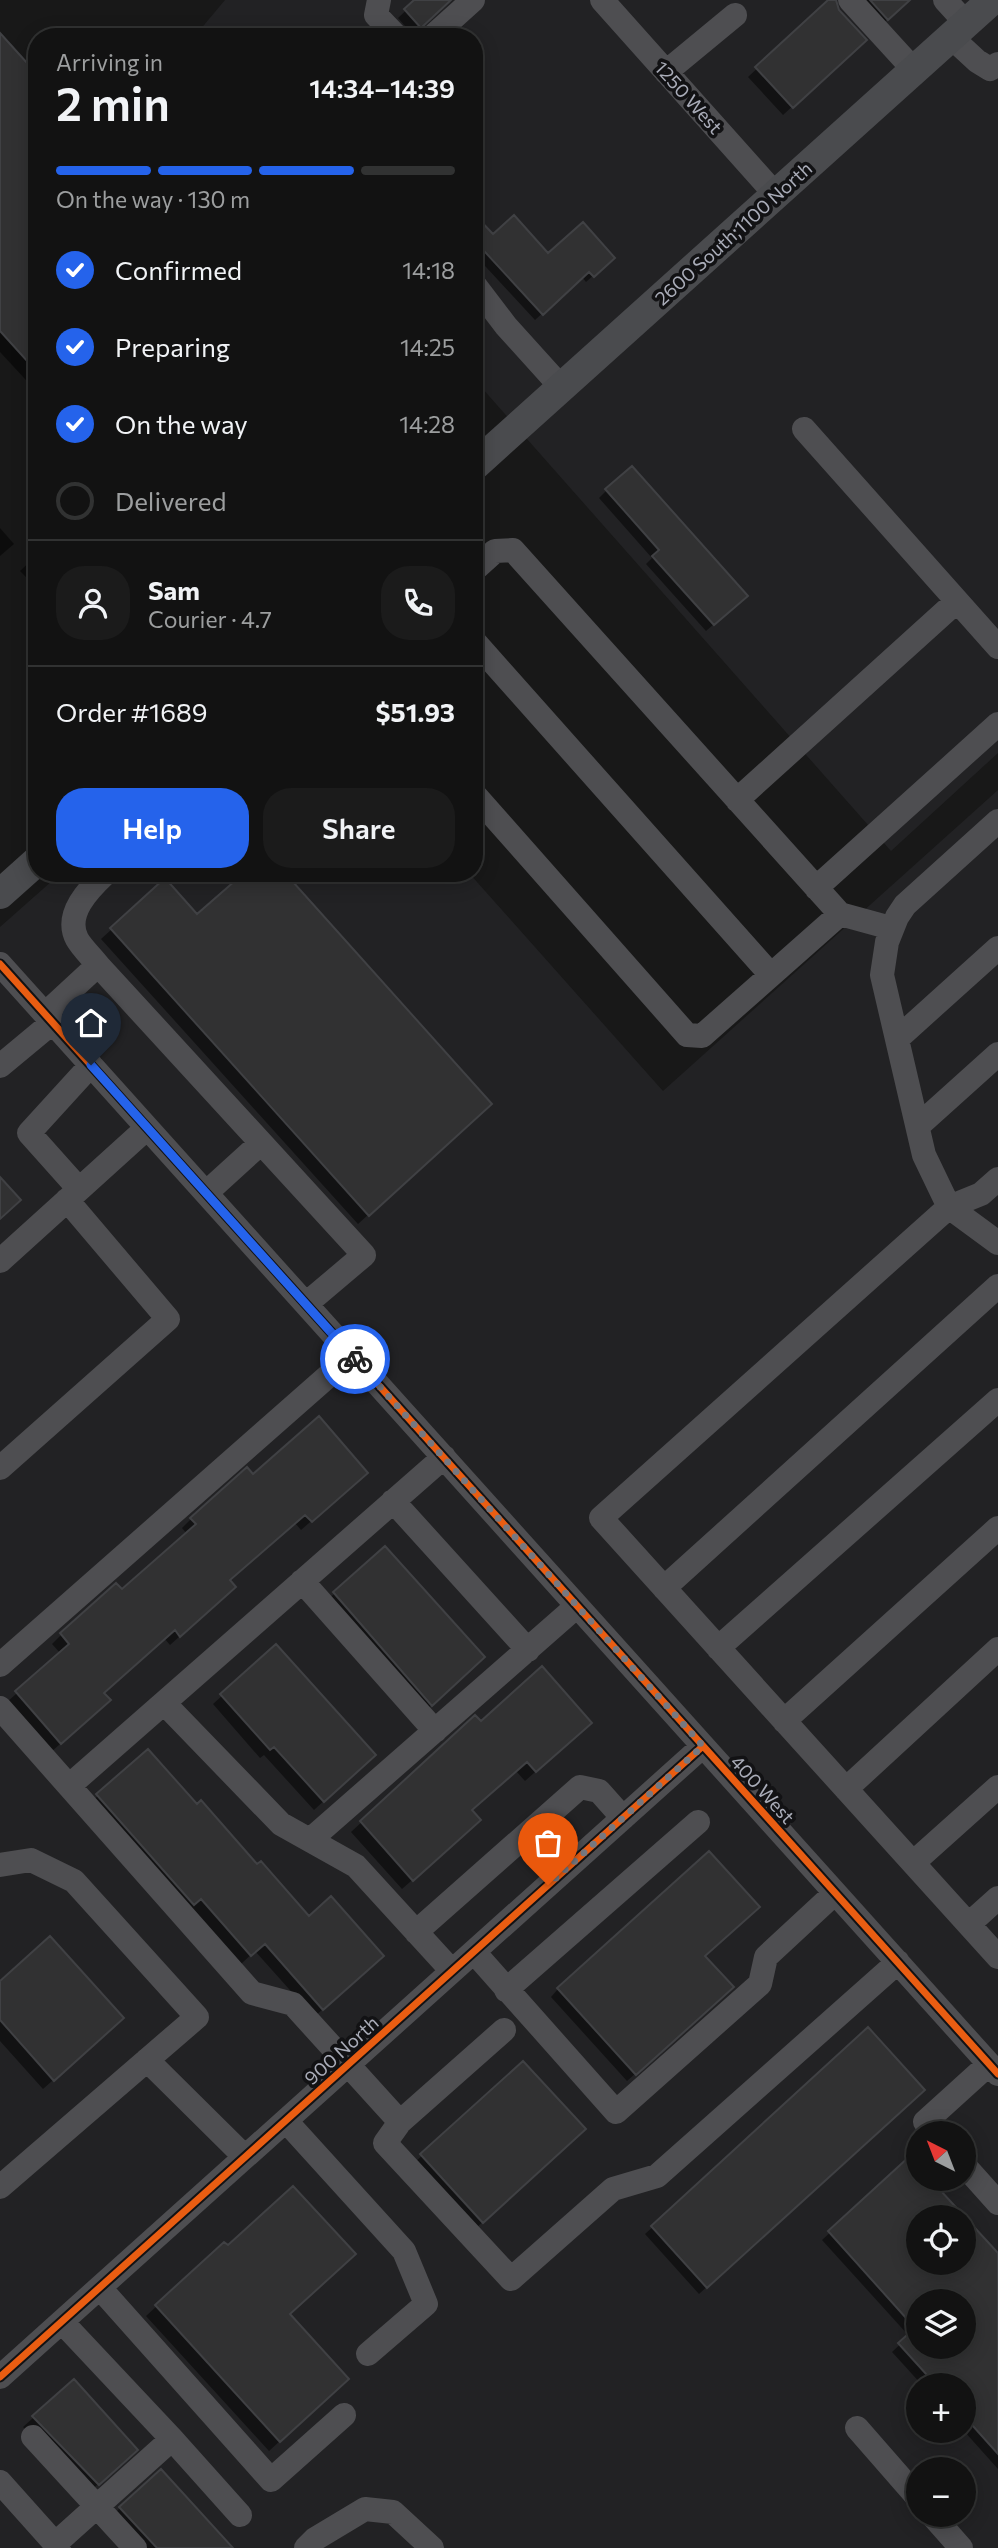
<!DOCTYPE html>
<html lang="en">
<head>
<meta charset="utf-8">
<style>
  :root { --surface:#121212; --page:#1b1b1b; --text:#f1f3f6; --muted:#9c9e9f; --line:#313232; --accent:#2563eb }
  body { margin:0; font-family:Commissioner,sans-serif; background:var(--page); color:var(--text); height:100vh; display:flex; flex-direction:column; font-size:26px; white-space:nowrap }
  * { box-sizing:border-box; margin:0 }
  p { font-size:23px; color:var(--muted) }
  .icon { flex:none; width:38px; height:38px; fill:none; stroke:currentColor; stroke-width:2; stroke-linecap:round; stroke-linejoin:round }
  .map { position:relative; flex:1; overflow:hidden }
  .side { position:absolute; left:28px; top:28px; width:455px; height:854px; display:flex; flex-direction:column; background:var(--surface); border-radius:28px; box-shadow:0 4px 18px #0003,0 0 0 2px var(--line) }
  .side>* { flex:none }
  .needle { width:46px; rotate:318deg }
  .buttons { position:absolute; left:906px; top:2121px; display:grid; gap:14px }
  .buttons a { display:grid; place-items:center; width:70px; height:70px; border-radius:50%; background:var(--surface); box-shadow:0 4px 18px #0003,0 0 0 2px var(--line); font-size:35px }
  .pin { position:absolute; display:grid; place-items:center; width:60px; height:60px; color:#fff; margin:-72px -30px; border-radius:50% 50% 50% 0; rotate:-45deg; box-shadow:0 0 7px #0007 }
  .pin .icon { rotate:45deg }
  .courier { position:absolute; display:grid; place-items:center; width:70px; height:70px; margin:-35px; border:5px solid #2563eb; border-radius:50%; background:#fff; color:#222; box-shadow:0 2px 9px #0007 }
  .head em { font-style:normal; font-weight:600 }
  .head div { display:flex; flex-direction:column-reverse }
  .head { display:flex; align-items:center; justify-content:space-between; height:119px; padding:0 28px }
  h1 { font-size:46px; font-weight:600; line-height:52px }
  .bar { display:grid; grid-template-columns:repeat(4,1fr); gap:10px 7px; align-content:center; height:84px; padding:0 28px }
  .bar i { height:9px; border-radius:5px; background:var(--line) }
  .bar .active { background:var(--accent) }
  .bar p { grid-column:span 4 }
  .line { display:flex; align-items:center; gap:18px; padding:0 28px; border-top:2px solid var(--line) }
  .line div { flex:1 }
  .round { display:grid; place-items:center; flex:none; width:74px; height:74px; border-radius:28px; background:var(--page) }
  ol { padding:0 28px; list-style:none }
  li { display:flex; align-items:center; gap:21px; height:77px }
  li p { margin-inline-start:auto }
  li .icon { padding:7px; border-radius:50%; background:var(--accent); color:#fff; stroke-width:4 }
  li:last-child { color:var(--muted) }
  li i { width:38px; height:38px; border:4px solid var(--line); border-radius:50% }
  .cta { display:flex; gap:14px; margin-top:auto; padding:14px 28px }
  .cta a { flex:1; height:80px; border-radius:28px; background:var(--accent); color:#fff; font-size:28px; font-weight:600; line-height:80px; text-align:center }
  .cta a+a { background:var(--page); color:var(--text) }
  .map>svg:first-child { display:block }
</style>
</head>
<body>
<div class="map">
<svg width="998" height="2548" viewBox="0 0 998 2548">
  <rect width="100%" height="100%" fill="#181818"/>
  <path fill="#222224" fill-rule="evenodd" d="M225,0H998V753L891,851L474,379V37H194Z
    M998,790V2548H0V927L61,873H469L663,1091ZM919,2133H964V2179H919ZM919,2217H964V2263H919ZM919,2301H964V2347H919ZM919,2385H964V2431H919ZM919,2469H964V2515H919Z"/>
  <path fill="#0007" fill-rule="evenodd" d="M417,0H449L412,34L398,18Z
    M830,0H834L855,49L783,115L748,77Z
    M853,0H908L878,28Z
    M0,36L37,77V392L0,352Z
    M474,221L492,237L548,255L613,258L586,282L582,277L535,320L474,254Z
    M607,490L738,603L706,631L646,564L652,558L599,498Z
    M0,528L14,544L0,556Z
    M37,555V584L35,586L20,571Z
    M37,735V759L26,746Z
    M165,881L197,916L480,1114L358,1224L101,939Z
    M253,1476L356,1482L301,1530L295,1523L228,1581L225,1596L170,1645L164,1638L102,1694L99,1710L51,1752L7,1702L61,1654L52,1644L61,1635L116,1586L122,1592L187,1534L182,1528L191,1519Z
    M385,1549L474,1666L423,1713L325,1602Z
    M276,1647L365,1763L314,1810L264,1755L260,1758L213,1704Z
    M475,1717L481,1723L580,1732L525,1781L516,1771L471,1811L469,1830L402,1889L351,1832Z
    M148,1751L196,1806L308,1919L373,1965L314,2017L255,1951L241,1964L89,1804Z
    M0,1983L112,2028L43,2089L0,2041Z
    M558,1989L724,1995L627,2081L551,1997Z
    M868,2030L915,2097L699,2294L645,2234Z
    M523,2063L576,2136L475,2229L414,2163Z
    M910,2159L919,2179H928L963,2217H919V2263H964L998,2255V2469L964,2431V2385H922L892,2352L909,2336L822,2240ZM919,2301H964V2347H919Z
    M224,2244L288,2314L337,2389L269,2451L146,2316Z
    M74,2381L125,2460L88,2493L23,2427Z
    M120,2508L227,2548H138L110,2518Z"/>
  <path fill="#313132" stroke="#404144" stroke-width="2" fill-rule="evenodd" d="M414,0H451L421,28L404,9Z
    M828,0H836L839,10L867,40L793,108L755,67Z
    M870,0H910L888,20Z
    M0,33L37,74V372L0,331Z
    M474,214L493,234L514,215L548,253L583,222L615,258L594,277L589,272L543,315L474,240Z
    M632,466L748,596L714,625L652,556L659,550L605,489Z
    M244,873H285L492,1104L369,1216L110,928L165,878L197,914Z
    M0,1177L21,1200L0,1219Z
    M319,1416L368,1473L312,1522L305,1515L230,1580L236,1587L180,1637L175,1630L104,1693L111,1700L61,1744L15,1691L69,1644L60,1633L116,1583L122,1589L196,1524L190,1518L247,1467L253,1474Z
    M385,1546L485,1657L432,1706L333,1592Z
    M276,1644L376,1755L324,1802L274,1747L270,1750L220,1694Z
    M542,1666L592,1723L536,1772L527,1762L472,1810L481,1820L413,1881L360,1821L475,1715L481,1721Z
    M148,1749L197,1804L201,1800L257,1864L261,1861L309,1916L331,1896L384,1956L323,2010L265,1944L251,1956L201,1899L194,1905L96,1794Z
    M709,1851L760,1907L705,1956L734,1987L636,2075L557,1988Z
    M50,1936L124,2018L54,2081L0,2020V1981Z
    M868,2027L925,2090L707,2288L651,2226Z
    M523,2061L586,2129L483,2223L420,2154Z
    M910,2156L919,2166V2179H930L998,2253V2454L964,2416V2385H936L898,2343L915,2328L828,2231ZM919,2217H964V2263H919ZM919,2301H964V2347H919Z
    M293,2186L356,2254L290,2314L349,2379L280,2442L155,2305L224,2242L228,2245Z
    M74,2379L138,2450L99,2485L32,2416Z
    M161,2469L233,2548H157L119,2507Z"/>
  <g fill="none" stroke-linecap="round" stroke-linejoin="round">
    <path stroke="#4e4e51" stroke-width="24" d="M379,0L376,15L397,37
      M602,0L776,195
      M850,0L914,70
      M945,0L966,23
      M432,37L473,0
      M951,37L977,61L990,69L998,64
      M666,72L735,15
      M474,284L506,326L562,388
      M804,429L998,647
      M474,570L495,551L513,550L840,914L891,928
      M474,641L771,975
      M474,794L687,1035L702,1036L840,914
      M737,800L957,601
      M998,821L905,905L897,917L887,942L882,975L924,1155L949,1207L998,1243
      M816,888L998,724
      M0,964L998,2074
      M98,965L364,1255L306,1304
      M45,1014L98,965C92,957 82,948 77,939C64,914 89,889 106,873
      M897,1039L998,948
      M0,1066L53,1022
      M918,1126L998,1054
      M998,1179L981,1194L949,1207L601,1518L998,1957
      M79,1189L29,1133L91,1065
      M206,1193L261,1143
      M0,1261L147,1128
      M0,1468L168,1319L67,1200
      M393,1501L528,1650
      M302,1581L435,1731
      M664,1588L998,1286
      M718,1648L998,1400
      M0,1665L352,1355
      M164,1703L281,1824L356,1866L452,1971
      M0,1708L252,1993L293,2004L400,2122L385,2143L511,2279L613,2189L657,2176L898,1962
      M784,1721L998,1528
      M69,1786L444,1457
      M846,1789L998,1649
      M310,1840L577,1606
      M913,1863L998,1787
      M0,1865L31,1860L74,1881L197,2017L0,2187
      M969,1924L998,1898
      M416,1932L580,1787L599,1791L623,1818
      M474,1952L616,2112L760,1984L766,1957L835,1893
      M506,1990L698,1822
      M147,2060L245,2157
      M286,2121L404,2251L426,2304L368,2354
      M400,2122L504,2030
      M935,2133L925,2122L989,2064
      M964,2165L998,2203
      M100,2288L271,2480L344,2415
      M62,2322L172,2439
      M0,2377L703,1746
      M857,2428L919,2499
      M33,2437L135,2548
      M0,2482L59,2548
      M932,2515L961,2548
      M55,2544L172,2439L240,2515
      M306,2548L315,2539L365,2509L393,2512L432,2548"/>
    <path stroke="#4a4b4e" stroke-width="30" d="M474,466L992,0
      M0,894L37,861"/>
    <defs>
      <path id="cycleway" d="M0,964L998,2074
        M0,2377L703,1746"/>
    </defs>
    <use href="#cycleway" stroke="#121214" stroke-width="11"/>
    <use href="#cycleway" stroke="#e95d12" stroke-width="7"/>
  </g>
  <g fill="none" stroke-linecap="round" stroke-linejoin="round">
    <path stroke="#767880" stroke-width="7" stroke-dasharray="0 12.6" d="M355,1359L703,1746L548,1885"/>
    <path stroke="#2563eb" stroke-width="9" d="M91,1065L355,1359"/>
  </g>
  <g text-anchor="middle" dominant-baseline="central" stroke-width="7" stroke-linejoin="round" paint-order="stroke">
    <g font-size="19" fill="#a9acb8" stroke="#121214">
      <text transform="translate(689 97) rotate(48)">1250 West</text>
      <text transform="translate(733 233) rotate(-42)">2600 South;1100 North</text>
      <text transform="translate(763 1789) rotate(48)">400 West</text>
      <text transform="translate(341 2050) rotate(-42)">900 North</text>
    </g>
  </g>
</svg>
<div class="buttons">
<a><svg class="needle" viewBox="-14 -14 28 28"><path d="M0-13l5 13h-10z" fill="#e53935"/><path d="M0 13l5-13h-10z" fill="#9c9e9f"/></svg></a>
<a><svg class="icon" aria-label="locate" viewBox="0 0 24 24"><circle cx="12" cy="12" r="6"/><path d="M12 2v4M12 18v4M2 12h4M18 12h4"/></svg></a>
<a><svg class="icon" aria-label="layers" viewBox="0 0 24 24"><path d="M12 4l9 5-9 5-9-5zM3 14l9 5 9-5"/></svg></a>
<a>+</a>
<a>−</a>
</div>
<div class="pin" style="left:548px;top:1885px;background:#ea580c"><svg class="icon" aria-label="bag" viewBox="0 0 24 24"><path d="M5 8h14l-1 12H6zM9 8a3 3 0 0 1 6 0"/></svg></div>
<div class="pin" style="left:91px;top:1065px;background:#1f2937"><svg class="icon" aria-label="home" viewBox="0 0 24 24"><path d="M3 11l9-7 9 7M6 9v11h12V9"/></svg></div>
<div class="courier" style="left:355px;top:1359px"><svg class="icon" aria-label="bike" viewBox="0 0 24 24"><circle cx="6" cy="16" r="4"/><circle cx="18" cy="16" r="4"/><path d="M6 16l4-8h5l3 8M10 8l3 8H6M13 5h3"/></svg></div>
<section class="side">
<div class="head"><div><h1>2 min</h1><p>Arriving in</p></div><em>14:34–14:39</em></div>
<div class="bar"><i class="active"></i><i class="active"></i><i class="active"></i><i></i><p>On the way · 130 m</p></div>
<ol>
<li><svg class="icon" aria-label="check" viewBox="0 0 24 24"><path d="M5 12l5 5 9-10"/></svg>Confirmed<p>14:18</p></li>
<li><svg class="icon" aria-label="check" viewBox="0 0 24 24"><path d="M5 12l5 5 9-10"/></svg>Preparing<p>14:25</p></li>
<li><svg class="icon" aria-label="check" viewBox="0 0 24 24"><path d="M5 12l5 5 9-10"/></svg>On the way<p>14:28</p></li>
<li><i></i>Delivered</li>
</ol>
<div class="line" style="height:126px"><a class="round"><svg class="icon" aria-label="person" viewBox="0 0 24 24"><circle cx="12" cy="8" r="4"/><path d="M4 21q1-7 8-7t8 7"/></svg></a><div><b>Sam</b><p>Courier · 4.7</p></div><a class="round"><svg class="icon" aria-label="phone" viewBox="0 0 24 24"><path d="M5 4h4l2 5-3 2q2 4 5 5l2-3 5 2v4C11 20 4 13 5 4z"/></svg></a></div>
<div class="line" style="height:91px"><div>Order #1689</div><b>$51.93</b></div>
<div class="cta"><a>Help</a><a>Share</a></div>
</section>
</div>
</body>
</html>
